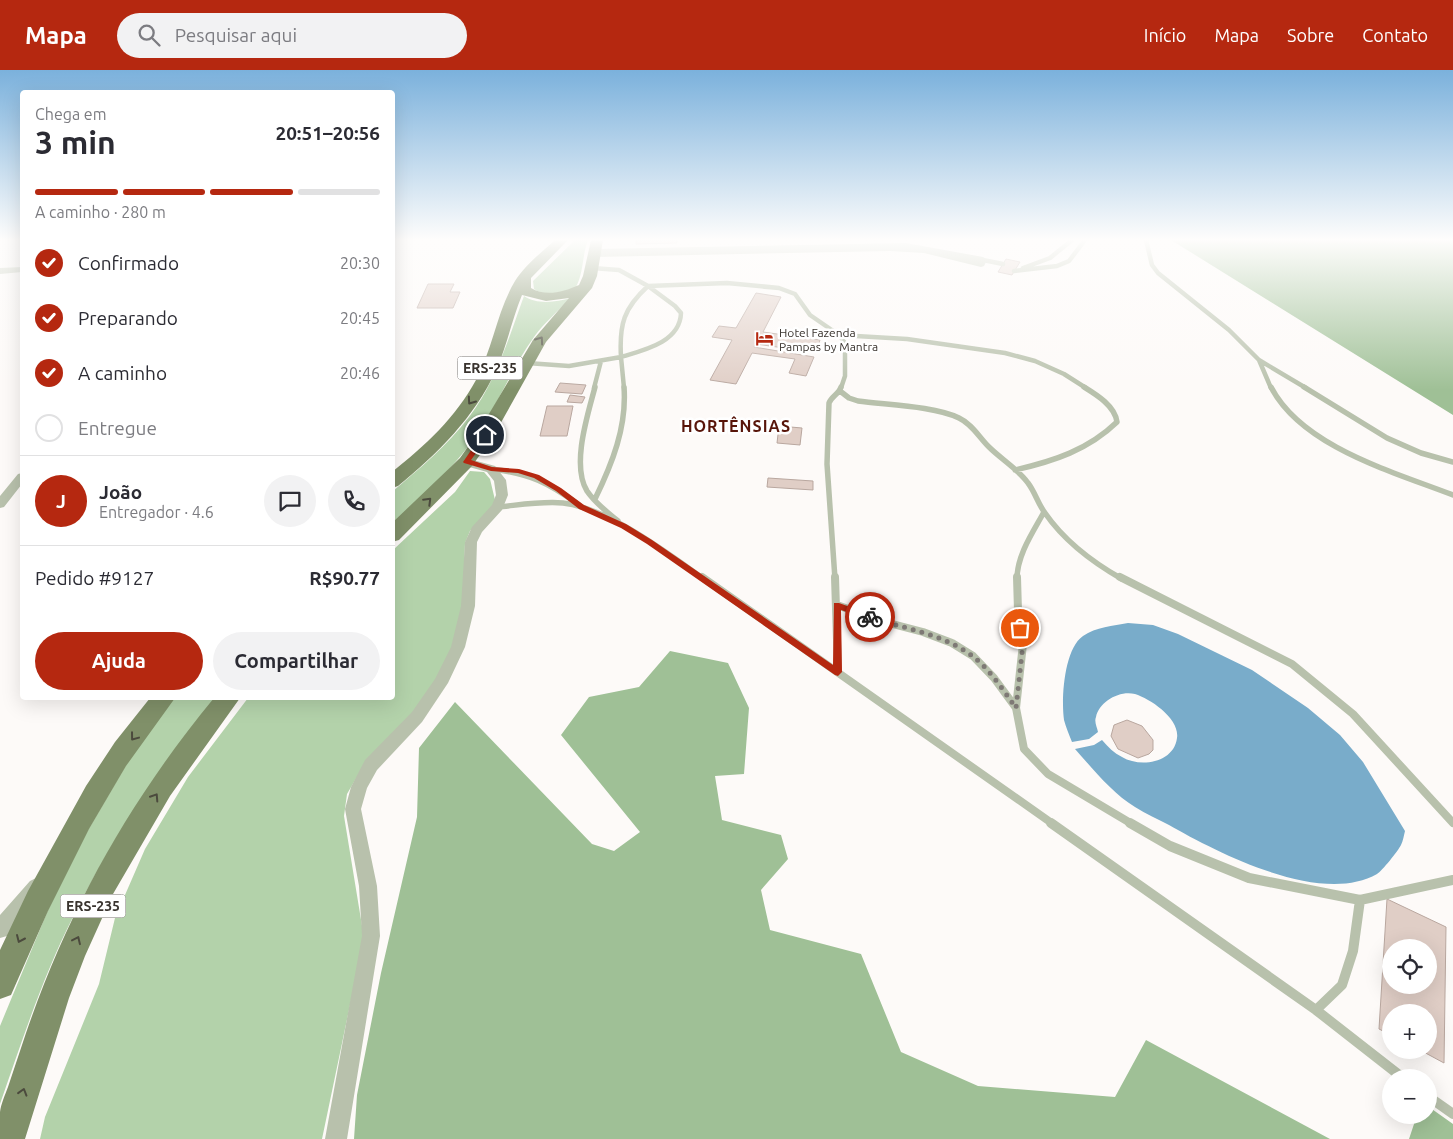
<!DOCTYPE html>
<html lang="pt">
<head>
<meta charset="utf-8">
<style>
  :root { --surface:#fff; --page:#f2f2f3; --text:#2b2b33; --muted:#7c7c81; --line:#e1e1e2; --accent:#b52810 }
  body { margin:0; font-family:Ubuntu,sans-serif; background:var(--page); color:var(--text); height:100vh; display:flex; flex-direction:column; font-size:19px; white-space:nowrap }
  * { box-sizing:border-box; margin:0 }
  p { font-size:16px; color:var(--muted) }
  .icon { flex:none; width:28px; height:28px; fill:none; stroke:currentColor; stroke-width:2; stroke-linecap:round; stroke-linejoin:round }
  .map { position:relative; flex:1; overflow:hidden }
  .sheet { position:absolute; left:20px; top:20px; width:375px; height:610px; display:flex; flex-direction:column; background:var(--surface); border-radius:5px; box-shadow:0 5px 20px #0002 }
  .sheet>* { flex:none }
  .controls { position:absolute; left:1382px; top:869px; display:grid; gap:10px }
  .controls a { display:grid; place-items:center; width:55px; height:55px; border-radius:50%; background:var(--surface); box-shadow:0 5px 20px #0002; font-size:25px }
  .pin { position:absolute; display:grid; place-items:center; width:42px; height:42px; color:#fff; margin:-21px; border:2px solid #fff; border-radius:50%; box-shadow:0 1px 5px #0007 }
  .courier { position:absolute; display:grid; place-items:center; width:50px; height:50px; margin:-25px; border:4px solid #b52810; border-radius:50%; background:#fff; color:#222; box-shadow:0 1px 6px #0007 }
  .headline em { font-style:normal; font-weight:600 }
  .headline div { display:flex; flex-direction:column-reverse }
  .headline { display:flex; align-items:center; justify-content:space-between; height:85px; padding:0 15px }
  h1 { font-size:32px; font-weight:600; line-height:38px }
  .bar { display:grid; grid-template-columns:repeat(4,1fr); gap:8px 5px; align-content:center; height:60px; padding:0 15px }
  .bar i { height:6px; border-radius:4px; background:var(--line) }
  .bar .current { background:var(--accent) }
  .bar p { grid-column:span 4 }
  .line { display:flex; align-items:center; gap:12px; padding:0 15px; border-top:1px solid var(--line) }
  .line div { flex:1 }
  .round { display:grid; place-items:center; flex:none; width:52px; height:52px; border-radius:26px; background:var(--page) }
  ol { padding:0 15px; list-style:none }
  li { display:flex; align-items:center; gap:15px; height:55px }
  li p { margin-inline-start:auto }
  li .icon { padding:5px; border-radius:50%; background:var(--accent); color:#fff; stroke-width:4 }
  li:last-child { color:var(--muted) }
  li i { width:28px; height:28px; border:2px solid var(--line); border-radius:50% }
  .button { display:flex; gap:10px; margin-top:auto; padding:10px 15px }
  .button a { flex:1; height:58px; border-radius:30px; background:var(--accent); color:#fff; font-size:20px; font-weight:600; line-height:58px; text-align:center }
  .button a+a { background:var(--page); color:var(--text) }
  header { display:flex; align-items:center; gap:30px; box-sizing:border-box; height:70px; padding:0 25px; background:var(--accent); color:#fff }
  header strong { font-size:24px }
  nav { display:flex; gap:28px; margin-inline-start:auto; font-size:18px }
  .search { width:350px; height:45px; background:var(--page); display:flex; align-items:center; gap:12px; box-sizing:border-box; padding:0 18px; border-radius:28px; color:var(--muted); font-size:19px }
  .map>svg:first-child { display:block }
</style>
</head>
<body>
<header>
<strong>Mapa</strong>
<div class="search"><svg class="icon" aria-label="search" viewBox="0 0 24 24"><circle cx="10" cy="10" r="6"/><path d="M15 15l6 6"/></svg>Pesquisar aqui</div>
<nav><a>Início</a><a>Mapa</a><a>Sobre</a><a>Contato</a></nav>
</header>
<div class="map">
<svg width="1453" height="1069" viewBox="0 0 1453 1069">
  <rect width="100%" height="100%" fill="#fdfaf8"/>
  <path fill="#b3d2aa" d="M575,170H588C582,185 584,202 576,217C563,222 547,228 534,219L533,211Z
    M524,226C537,235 556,232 571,228C558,241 544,253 534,267C513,296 500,330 480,360C456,396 424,425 393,455V421C420,398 447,376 469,347C496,312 509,267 524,226Z
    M470,401L484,402L490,409L495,430L492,438L470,461L465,473L463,532L455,574L438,608L414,642L365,693L347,724L344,746L364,868L322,1069H40L45,1047L99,914L115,848L145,779L188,707L248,628H392L393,480L455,422Z
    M174,628H215C160,694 112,769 73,847C43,906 22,971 0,1034V956L48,840L71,789L129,690Z"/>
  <path fill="#9fc096" d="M1171,170H1453V345Z
    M670,581L728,593L749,638L744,704L715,706L722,750L781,765L788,789L761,820L770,860L861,884L901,982L978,1016L1115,1027L1146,970L1330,1069H354L357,1025L381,903L417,747L419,678L455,632L592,774L614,781L640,762L561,665L589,627L639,617Z
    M1429,1037L1453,1054V1069H1409L1417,1045H1429Z"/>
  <path fill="#79acca" d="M1128,553L1153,555L1178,564L1252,600L1308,638L1340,665L1363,692L1405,761C1404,765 1403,771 1401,775C1398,781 1382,801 1377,804C1321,836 1218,783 1169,755C1158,749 1146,744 1135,737C1112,723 1093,699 1075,679L1094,675L1102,670C1108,677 1114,683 1122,687C1140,698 1174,693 1177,668C1180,649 1151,629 1135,624C1119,620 1099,632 1096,647C1094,652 1097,657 1098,662L1089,669L1072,672C1069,665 1066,657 1064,650C1061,629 1064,579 1083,566C1096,557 1113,556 1128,553Z"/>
  <path fill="#e0cec6" stroke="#b9a79f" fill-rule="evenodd" d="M636,170H677V173L636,174Z
    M1006,189L1020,192L1012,205L998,202Z
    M428,214H454L450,222H460L453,238H417Z
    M756,223L781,227L763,262L820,270L817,279L800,276L798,280L756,274L754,277L814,287L806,306L789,303L795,289L752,283L736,314L710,310L732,270L712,267L719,256L736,258Z
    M560,313L586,315L582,324L555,322Z
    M570,325L585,327L582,333L567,332Z
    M547,336H573L567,366H540Z
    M779,356L802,358L800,375L777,373Z
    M768,408L813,411V420L767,417Z
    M1127,650L1142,656L1153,670V680L1149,684L1138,688L1118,679L1111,666L1114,655Z
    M1387,829L1446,857L1444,993L1420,980H1429V942H1391V965L1379,959ZM1391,878H1429V915H1391Z"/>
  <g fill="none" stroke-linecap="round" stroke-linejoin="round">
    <path stroke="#b8c1ac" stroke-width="4.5" d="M1146,170L1152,195L1158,203L1229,260L1259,290L1306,318
      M983,190L1003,194
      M592,198L619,200L648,216L727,213L779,218L795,224L810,245L839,265L845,273V306L841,318
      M1023,198L1050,188L1072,170
      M1014,201L1057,196L1069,191L1085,170
      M648,216L675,236L681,243C680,272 645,280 621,287C619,254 624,238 648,216Z
      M839,265L907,269L1005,283L1035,291L1064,304L1086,318
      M621,287L624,318
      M1259,290L1271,318
      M527,293L569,296L621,287
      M594,318L601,291"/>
    <path stroke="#b8c1ac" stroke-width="5.5" d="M595,317C588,344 571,395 587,421C595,433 607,442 618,451
      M1271,317C1302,377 1394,402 1453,425
      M1304,317L1387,368L1421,383L1453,392
      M840,321L849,328L858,331C887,335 934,336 959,348C972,354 979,367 989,377C1001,389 1018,399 1028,413C1035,422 1038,434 1045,443C1065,472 1092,492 1122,509
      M491,399C529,403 549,413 579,435
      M1015,400C1054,391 1088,380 1117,352C1115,336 1097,325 1084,317
      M595,429C612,394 627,357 624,317
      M498,437C519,435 542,431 563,433C608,438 667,483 704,509
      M835,509L827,394L829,333C832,326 839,324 841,317
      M1017,509C1017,485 1033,462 1044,442"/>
    <path stroke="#b8c1ac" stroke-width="8" d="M702,507L1053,754
      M835,507L838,602
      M1120,507L1292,594L1353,644L1453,753
      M837,535L881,551L923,562L952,573L973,586L994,608L1016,638L1024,679L1048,704L1132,754
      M1016,638L1023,574L1018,541L1017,507"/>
    <path stroke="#b8c1ac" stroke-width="10" d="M1051,753L1316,940L1342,915L1353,881L1360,830L1453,810
      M1130,753L1170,776L1249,808L1360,830
      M1316,940L1403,1008
      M1429,1027L1453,1044"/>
    <path fill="#b8c1ac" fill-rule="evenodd" d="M906,173L983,187L987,190L984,196L981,197L924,183L890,181L594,187L590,185L593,183L592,179H595Z
      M22,197V202L0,204V198Z
      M466,388L495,396L506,410L508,425L502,440L482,462L477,472L475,536L465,577L448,613L422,652L377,700L367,718L361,739L377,816L380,866L347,1069H325L362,866L359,816L345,739L351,717L365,690L412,642L435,609L451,577L461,536L465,472L472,457L492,435L496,425L494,411L487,402L462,395L460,392Z
      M22,403V414L4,437L0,438V426L18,404Z
      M36,808L42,811L45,817L42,823L7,866L0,868V845L30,811Z"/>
    <path fill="#809069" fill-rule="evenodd" d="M555,170H568L531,208V218C546,227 563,222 579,215L583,206L591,170H603L597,206L592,218L546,272L494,365L472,396L399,470L392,472V453L460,388L477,364L533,270L569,228L546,231L522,225C512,249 507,276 496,300C475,347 437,384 398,416L392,418V402C425,376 456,347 476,310C493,278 497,241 515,211C525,195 541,183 555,170Z
      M150,628H175L126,696L89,759L48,841L11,925L0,929V880L28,821L86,716L115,672Z
      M214,628H240L170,726L113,824L85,886L69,928L25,1069H0C0,1060 0,1051 0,1042C1,1034 5,1025 8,1017C14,999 20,981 26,963C69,838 130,730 214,628Z"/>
  </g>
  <defs><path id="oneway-chevron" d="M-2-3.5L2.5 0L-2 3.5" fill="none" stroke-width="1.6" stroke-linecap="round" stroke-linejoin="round" transform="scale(1.25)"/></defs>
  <g stroke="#4b4a3d">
    <use href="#oneway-chevron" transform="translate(540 270) rotate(-55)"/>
    <use href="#oneway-chevron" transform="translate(471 331) rotate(125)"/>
    <use href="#oneway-chevron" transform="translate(428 431) rotate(-45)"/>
    <use href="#oneway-chevron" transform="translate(134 667) rotate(127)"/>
    <use href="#oneway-chevron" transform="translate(155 727) rotate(-57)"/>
    <use href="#oneway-chevron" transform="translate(20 869) rotate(114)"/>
    <use href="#oneway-chevron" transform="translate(77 870) rotate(-65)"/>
    <use href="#oneway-chevron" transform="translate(23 1022) rotate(-73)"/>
  </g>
  <linearGradient id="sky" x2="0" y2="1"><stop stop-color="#7bb1dc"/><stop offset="0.53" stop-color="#fefdfc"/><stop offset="1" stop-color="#fefdfc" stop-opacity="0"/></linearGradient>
  <rect width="1453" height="320" fill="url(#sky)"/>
  <path fill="#b52810" d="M483,363L489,365L471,390L492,397L519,399L539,405L561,418L584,435L626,454L652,470L833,595L834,533H839L872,545L874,547L870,550L841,540L842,602L838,606L835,605L647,474L621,458L579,439L556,421L534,408L518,403L491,401L464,393L463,392Z"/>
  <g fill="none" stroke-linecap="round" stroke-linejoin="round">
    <path stroke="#7e7975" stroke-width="5" stroke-dasharray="0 9" d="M870,547C904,559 941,563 971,585C989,598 1003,620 1016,638L1023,574L1020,558"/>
  </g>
  <defs>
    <symbol id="hotel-bare" viewBox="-9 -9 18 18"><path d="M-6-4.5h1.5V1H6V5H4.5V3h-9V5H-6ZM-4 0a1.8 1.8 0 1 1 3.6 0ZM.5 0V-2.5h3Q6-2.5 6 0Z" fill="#b52810" stroke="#fff" stroke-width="2.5" paint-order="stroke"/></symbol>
  </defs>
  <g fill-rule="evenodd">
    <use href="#hotel-bare" x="752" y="256" width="25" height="25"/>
  </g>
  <g text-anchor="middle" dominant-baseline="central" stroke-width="5" stroke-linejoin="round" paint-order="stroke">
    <g font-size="12" fill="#39332e" stroke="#fff" text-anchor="start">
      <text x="779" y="262">Hotel Fazenda<tspan x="779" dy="14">Pampas by Mantra</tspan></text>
    </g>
    <g fill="#fff" stroke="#74706d" stroke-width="1">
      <rect x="457.5" y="286.5" width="65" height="23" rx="4"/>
      <rect x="60.5" y="824.5" width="65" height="23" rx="4"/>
    </g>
    <g font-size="14" font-weight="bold" fill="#39332e">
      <text x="490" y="298">ERS-235</text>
      <text x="93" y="836">ERS-235</text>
    </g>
    <g font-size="16" font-weight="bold" letter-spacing="1" fill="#58150a" stroke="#fff">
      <text x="736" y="356">HORTÊNSIAS</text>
    </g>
  </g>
</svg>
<div class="controls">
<a><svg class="icon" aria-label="locate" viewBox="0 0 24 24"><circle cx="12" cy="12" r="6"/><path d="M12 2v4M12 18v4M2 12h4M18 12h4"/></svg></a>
<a>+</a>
<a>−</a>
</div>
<div class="pin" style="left:1020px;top:558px;background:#ea580c"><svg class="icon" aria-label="bag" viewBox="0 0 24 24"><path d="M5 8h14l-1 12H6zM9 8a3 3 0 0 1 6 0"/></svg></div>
<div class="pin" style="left:485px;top:365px;background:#1f2937"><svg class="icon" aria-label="home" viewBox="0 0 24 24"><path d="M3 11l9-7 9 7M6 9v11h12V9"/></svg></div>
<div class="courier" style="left:870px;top:547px"><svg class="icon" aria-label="bike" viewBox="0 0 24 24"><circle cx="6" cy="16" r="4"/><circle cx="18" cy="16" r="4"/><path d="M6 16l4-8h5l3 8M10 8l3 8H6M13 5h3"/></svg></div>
<section class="sheet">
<div class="headline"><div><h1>3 min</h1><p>Chega em</p></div><em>20:51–20:56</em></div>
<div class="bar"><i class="current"></i><i class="current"></i><i class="current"></i><i></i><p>A caminho · 280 m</p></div>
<ol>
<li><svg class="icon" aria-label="check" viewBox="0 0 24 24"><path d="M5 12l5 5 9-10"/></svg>Confirmado<p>20:30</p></li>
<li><svg class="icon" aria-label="check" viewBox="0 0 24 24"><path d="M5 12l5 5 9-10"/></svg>Preparando<p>20:45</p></li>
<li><svg class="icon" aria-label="check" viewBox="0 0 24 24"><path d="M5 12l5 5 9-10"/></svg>A caminho<p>20:46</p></li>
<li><i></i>Entregue</li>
</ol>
<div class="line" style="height:90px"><b class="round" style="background:var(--accent);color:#fff">J</b><div><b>João</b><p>Entregador · 4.6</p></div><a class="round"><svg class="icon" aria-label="chat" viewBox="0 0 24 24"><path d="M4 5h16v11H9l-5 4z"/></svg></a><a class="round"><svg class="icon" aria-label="phone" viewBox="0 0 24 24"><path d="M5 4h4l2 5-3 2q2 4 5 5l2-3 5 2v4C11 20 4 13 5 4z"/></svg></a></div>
<div class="line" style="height:65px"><div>Pedido #9127</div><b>R$90.77</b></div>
<div class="button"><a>Ajuda</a><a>Compartilhar</a></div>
</section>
</div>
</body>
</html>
